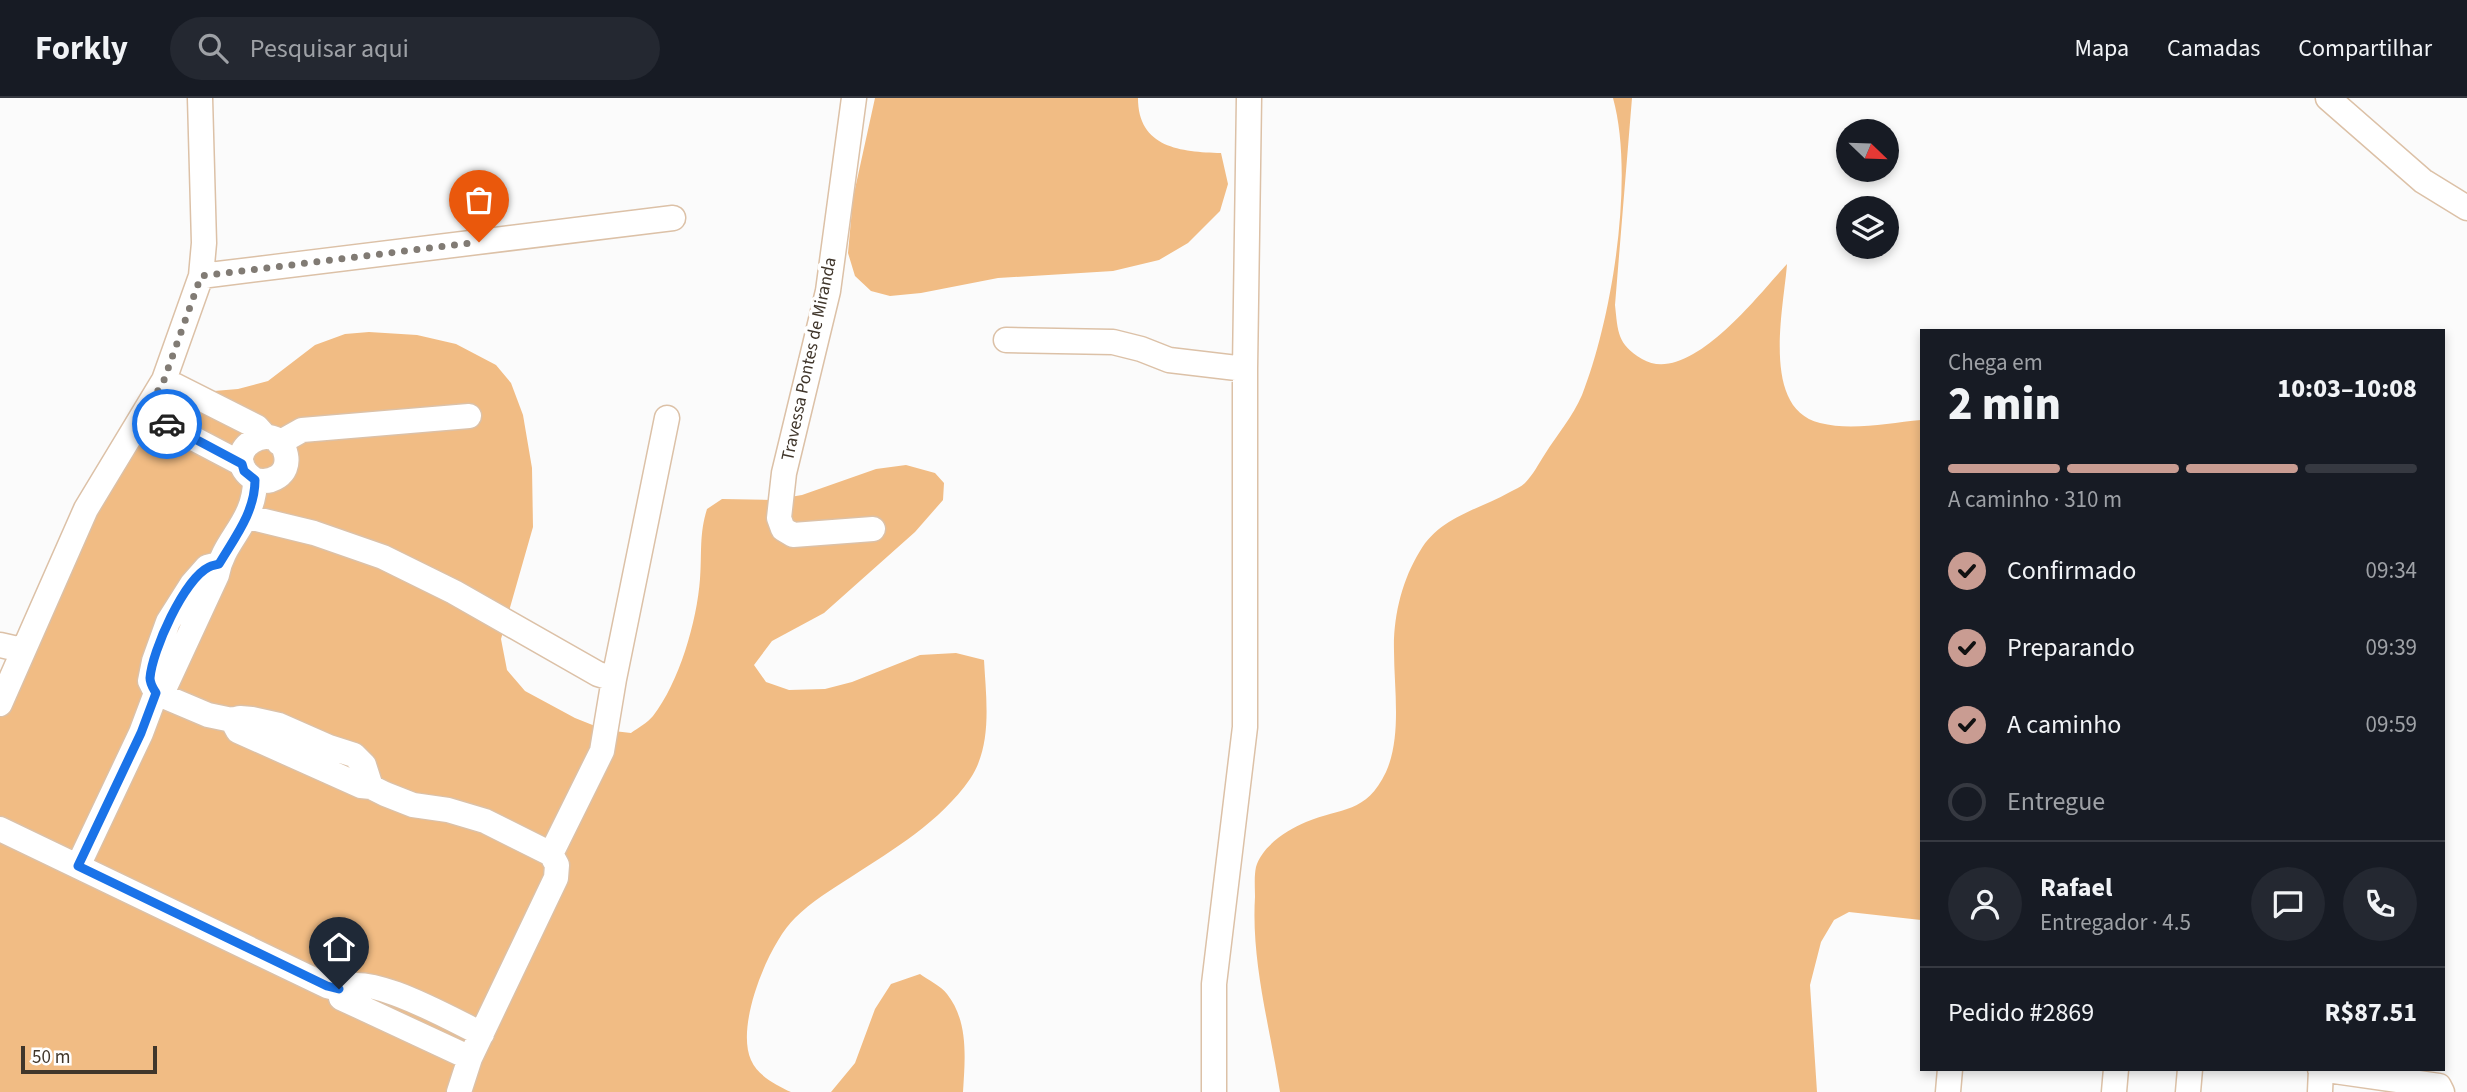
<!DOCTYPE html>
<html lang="pt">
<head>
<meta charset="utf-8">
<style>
  :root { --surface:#171b24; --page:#242831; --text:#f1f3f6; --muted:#9ea1a6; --line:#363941; --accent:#c99c92 }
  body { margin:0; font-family:"Source Sans 3",sans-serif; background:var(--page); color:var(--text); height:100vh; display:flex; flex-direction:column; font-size:26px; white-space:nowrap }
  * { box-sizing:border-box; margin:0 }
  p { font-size:23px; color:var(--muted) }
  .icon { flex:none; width:38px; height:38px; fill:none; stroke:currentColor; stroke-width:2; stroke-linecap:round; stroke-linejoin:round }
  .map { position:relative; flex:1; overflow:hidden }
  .details { position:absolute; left:1920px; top:231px; width:525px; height:742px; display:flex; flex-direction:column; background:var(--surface); border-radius:0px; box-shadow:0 4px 10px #0003 }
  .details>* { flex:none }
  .needle { width:46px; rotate:113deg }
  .controls { position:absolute; left:1836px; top:21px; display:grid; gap:14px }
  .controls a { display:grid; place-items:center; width:63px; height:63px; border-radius:50%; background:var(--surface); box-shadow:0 4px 10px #0003; font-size:35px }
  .scale { position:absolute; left:21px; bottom:18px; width:136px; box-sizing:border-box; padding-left:7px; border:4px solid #40362b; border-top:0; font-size:19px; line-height:24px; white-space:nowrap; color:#40362b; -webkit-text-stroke:5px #fff; paint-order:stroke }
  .pin { position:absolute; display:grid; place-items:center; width:60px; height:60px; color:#fff; margin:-72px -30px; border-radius:50% 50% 50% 0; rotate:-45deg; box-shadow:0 0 7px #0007 }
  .pin .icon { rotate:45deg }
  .courier { position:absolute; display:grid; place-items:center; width:70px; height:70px; margin:-35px; border:5px solid #1a73e8; border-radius:50%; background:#fff; color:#222; box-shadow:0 2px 9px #0007 }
  .summary em { font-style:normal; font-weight:800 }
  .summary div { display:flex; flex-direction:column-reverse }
  .summary { display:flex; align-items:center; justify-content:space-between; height:119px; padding:0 28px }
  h1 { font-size:46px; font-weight:800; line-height:52px }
  .bar { display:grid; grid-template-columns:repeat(4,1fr); gap:10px 7px; align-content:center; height:84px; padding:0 28px }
  .bar i { height:9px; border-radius:5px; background:var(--line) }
  .bar .active { background:var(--accent) }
  .bar p { grid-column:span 4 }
  .line { display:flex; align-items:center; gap:18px; padding:0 28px; border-top:2px solid var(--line) }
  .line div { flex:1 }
  .round { display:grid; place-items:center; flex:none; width:74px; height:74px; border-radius:37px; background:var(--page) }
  ol { padding:0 28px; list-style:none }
  li { display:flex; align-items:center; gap:21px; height:77px }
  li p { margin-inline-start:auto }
  li .icon { padding:7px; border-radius:50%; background:var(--accent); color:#111; stroke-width:4 }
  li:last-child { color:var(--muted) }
  li i { width:38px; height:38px; border:4px solid var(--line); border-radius:50% }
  header { display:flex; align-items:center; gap:42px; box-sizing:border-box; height:98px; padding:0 35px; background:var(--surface); border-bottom:2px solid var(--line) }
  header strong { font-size:33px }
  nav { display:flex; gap:38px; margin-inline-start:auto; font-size:24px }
  .search { width:490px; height:63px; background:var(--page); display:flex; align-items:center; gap:18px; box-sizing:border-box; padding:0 24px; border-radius:38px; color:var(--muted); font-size:26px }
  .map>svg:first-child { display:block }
</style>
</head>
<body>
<header>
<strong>Forkly</strong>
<div class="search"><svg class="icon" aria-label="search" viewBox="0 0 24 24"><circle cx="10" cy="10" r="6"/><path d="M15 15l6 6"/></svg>Pesquisar aqui</div>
<nav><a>Mapa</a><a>Camadas</a><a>Compartilhar</a></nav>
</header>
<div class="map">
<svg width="2467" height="994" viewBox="0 0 2467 994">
  <rect width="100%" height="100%" fill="#fbfbfb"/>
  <path fill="#f1bc84" d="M875,0H1138C1138,50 1181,54 1221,55L1228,86L1220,113L1188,145L1159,162L1113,173L998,180L921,195L890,198L871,193L855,178L848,155L853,100Z
    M1613,0H1632L1615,207C1618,234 1617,246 1642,261C1689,289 1759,196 1787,166C1784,209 1760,311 1820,325C1851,333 1889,325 1921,322V822L1849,814L1834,822L1821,844L1810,887L1817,994H1280C1270,929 1251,864 1255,799C1255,790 1254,778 1256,769C1262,748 1287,732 1306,724C1342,709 1366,716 1386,674C1402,638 1394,591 1394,553C1393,519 1402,482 1420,453C1440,419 1478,412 1510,394C1515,391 1521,389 1525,385C1533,377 1539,365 1545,356C1557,337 1573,318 1582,297C1612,221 1635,79 1613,0Z
    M369,234L417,237L456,246L496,267L511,285L523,317L532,370L533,429L501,541L507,572L525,593L575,620L605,632L631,635C638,630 647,625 653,618C679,585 697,523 700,481C702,454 699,437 707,411L722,401L772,402L802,397L876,371L906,367L935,375L944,385L943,402L915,434L824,515L772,543L754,567L766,584L789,592L825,591L852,584L920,557L956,555L984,562C986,600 993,647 970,681C940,724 894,751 851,779C831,792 812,803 795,820C769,845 735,927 751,962C758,978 776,987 791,994H0V579L128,359L160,319L179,303L202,294L238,291L268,283L315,247L345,236Z
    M920,876C928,882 941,888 947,896C969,924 965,961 963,994H831L855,965L875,911L891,886Z"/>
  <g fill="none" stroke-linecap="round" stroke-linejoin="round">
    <defs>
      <path id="minor" d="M854,0L828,193L784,375L779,420L783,431L793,437L873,431
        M2328,0L2423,83L2467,110
        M201,178L673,120
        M1006,242L1113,244L1141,251L1169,262L1245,271
        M164,282L257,329L266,339
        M145,315L242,366
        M279,345L302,332L469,318
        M248,419L314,435L383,459L454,494L598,576L614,581
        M219,466L207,469L192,486L168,524L154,563L150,583L156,595L208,617L232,622L240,620L252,621L279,627L329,649L354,657L364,667L371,689
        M0,547L22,552
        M0,606L86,411L164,282L201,178L204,145L200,0
        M232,622L238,633L361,688L371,689L385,696L413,707L448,712L485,723L551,756L557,767L556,780L470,960L459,994
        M0,731L327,888L339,891C367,872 452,922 482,936
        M551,756L602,653L614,581L667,320
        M78,768L141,635L156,595L166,587L217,477C223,441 255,425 255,382C213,354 278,316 286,357C290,377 271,386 255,382
        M339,891L341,900L470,960
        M2320,971L2439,988L2442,994
        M1214,994V886L1245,629V271L1249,0
        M1948,994L1950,971
        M2114,994L2116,971
        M2188,994L2190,971
        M2320,994L2321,971"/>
    </defs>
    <use href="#minor" stroke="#dcc1a7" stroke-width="27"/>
    <use href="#minor" stroke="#fff" stroke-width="24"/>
  </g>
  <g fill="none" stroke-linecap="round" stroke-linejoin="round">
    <path stroke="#817b74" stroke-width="7" stroke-dasharray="0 12.6" d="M167,326L145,315L164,282L201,178L479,144"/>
    <path stroke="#1a73e8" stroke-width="9" d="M167,326L242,366L244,373L255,382C255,414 235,439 219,466C216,467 212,467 209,469C184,481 152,553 150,580C150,586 153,590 156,595L141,635L78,768L327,888L339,891"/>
  </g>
  <g text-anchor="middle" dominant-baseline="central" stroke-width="7" stroke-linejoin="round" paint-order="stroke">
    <g font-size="18" fill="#40362b" stroke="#fff">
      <text transform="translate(809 261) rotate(-78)">Travessa Pontes de Miranda</text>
    </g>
  </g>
</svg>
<div class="controls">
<a><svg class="needle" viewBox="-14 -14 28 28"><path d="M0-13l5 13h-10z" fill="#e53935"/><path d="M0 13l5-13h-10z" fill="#9ea1a6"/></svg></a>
<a><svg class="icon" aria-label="layers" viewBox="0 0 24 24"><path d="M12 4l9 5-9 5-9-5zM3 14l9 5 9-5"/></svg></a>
</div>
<div class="scale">50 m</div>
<div class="pin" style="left:479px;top:144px;background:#ea580c"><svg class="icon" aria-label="bag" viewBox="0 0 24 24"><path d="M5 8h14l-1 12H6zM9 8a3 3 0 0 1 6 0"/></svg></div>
<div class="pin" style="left:339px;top:891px;background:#1f2937"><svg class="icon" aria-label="home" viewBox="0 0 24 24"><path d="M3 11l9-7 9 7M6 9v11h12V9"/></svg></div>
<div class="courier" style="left:167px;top:326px"><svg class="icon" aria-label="car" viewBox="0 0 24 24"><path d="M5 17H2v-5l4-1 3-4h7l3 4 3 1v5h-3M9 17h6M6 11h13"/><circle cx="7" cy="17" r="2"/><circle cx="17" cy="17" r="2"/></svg></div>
<section class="details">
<div class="summary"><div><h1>2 min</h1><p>Chega em</p></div><em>10:03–10:08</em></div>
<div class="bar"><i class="active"></i><i class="active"></i><i class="active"></i><i></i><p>A caminho · 310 m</p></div>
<ol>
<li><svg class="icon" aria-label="check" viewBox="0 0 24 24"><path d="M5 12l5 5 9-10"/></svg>Confirmado<p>09:34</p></li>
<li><svg class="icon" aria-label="check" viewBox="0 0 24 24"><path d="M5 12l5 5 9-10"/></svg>Preparando<p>09:39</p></li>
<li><svg class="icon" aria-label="check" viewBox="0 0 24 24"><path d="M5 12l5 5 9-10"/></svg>A caminho<p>09:59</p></li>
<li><i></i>Entregue</li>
</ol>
<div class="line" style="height:126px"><a class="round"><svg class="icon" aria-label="person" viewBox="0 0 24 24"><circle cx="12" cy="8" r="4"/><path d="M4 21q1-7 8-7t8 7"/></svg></a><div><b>Rafael</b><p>Entregador · 4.5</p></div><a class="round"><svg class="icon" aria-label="chat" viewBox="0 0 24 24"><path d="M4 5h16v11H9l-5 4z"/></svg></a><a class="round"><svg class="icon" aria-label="phone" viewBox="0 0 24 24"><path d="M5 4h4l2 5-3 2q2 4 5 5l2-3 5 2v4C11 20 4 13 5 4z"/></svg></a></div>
<div class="line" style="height:91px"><div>Pedido #2869</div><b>R$87.51</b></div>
</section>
</div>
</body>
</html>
